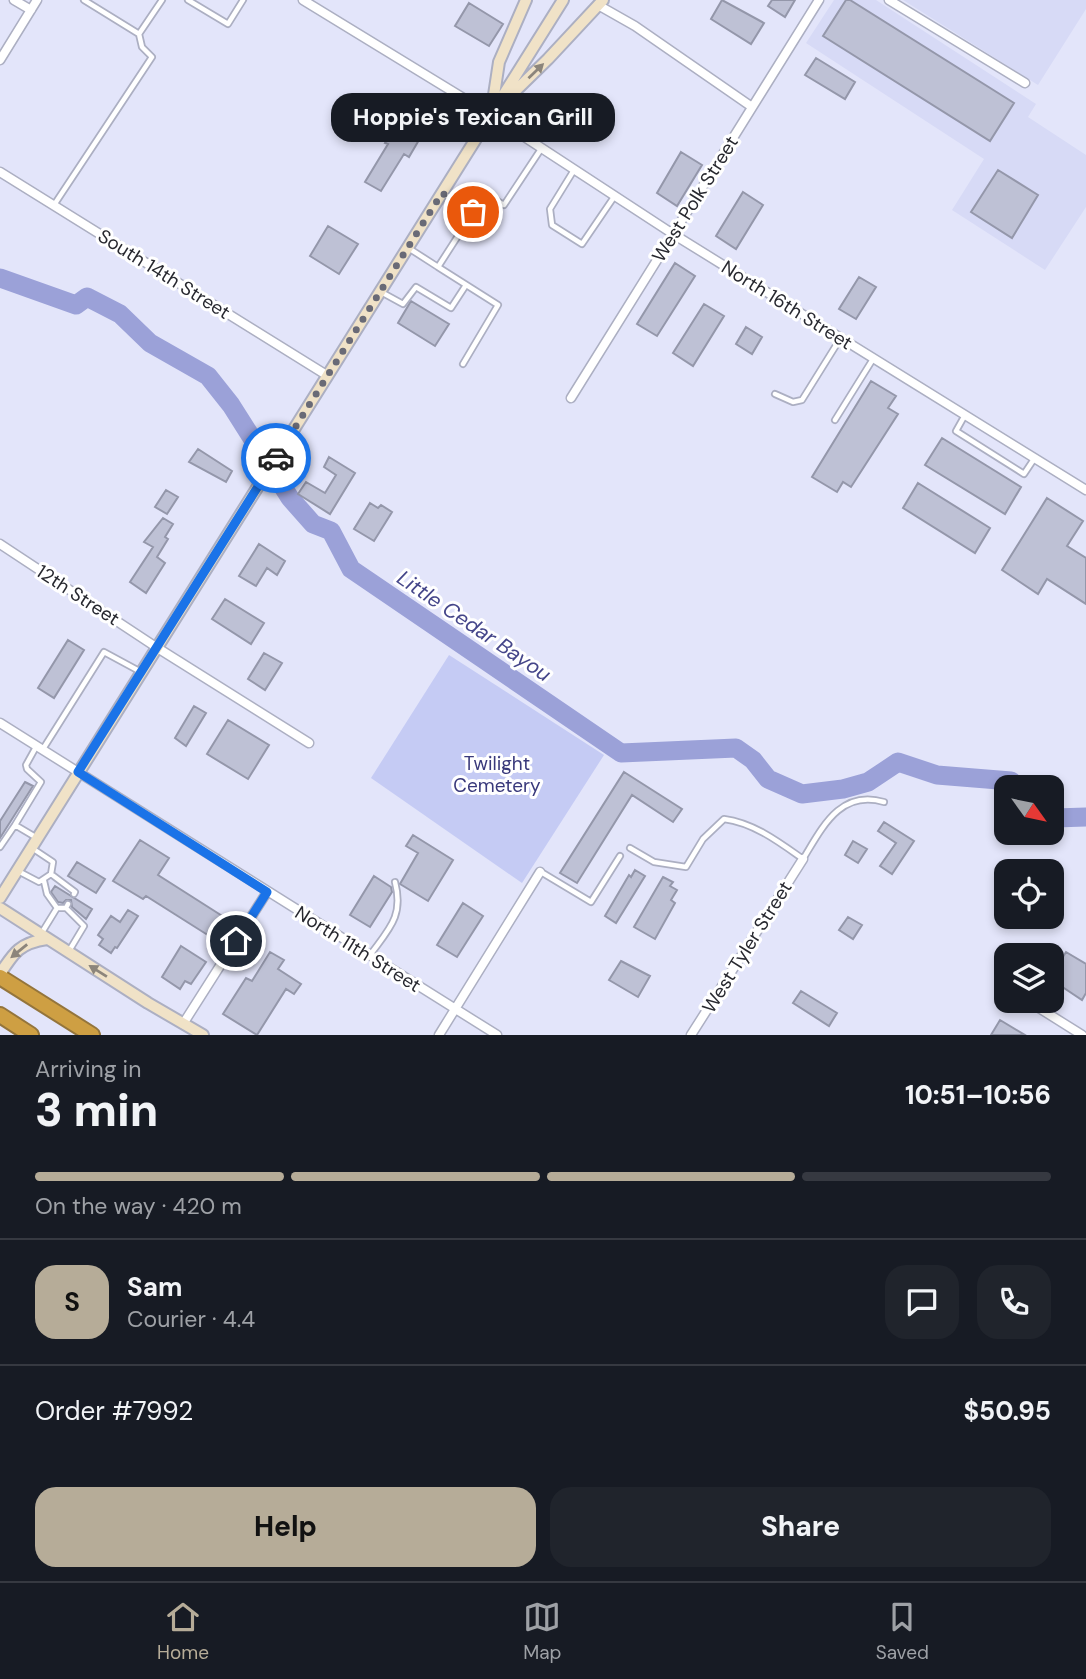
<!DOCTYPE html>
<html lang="en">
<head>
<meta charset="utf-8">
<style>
  :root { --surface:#171b24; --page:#20242c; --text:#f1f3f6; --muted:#9ea1a6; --line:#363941; --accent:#b6ac98 }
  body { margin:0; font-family:"DM Sans",sans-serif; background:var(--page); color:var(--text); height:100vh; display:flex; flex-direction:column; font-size:26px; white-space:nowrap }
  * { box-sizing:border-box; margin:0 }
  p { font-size:23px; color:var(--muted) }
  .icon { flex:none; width:38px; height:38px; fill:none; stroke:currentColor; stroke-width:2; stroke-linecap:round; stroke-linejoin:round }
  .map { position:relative; height:1035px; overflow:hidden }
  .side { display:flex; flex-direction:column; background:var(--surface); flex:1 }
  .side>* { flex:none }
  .needle { width:46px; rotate:123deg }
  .fabs { position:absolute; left:994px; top:775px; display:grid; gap:14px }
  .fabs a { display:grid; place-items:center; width:70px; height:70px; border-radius:14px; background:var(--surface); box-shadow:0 4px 10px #0003; font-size:35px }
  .pin { position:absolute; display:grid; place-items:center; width:60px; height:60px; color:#fff; margin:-30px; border:4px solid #fff; border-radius:50%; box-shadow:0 2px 7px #0007 }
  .courier { position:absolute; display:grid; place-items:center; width:70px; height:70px; margin:-35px; border:5px solid #1a73e8; border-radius:50%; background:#fff; color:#222; box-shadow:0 2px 9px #0007 }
  .bubble { position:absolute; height:49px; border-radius:21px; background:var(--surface); box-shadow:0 4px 10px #0003; font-size:23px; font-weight:800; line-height:49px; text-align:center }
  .summary em { font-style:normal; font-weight:800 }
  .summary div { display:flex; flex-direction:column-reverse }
  .summary { display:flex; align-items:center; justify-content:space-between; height:119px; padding:0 35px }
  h1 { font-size:46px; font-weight:800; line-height:52px }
  .bar { display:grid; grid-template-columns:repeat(4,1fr); gap:10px 7px; align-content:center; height:84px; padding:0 35px }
  .bar i { height:9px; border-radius:5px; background:var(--line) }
  .bar .on { background:var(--accent) }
  .bar p { grid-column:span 4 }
  .line { display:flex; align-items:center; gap:18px; padding:0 35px; border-top:2px solid var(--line) }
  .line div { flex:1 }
  .round { display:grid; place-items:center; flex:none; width:74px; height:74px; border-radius:21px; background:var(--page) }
  .button { display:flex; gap:14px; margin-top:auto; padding:14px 35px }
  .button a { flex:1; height:80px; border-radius:21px; background:var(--accent); color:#111; font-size:28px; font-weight:800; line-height:80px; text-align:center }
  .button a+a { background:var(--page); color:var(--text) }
  .tab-bar { display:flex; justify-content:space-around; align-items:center; height:98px; border-top:2px solid var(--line); background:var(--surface); font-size:19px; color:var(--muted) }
  .tab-bar a { display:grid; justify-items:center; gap:4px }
  .tab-bar .on { color:var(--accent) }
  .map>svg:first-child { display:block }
</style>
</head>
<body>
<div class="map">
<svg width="1086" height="1035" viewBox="0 0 1086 1035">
  <rect width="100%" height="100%" fill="#e3e5fa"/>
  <path fill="#d7daf6" d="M834,0H876L1036,104L1028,117L1086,155V207L1045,270L952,210L984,159L806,43Z
    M903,0H1086V9L1038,85Z"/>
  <path fill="#c5cbf4" d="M449,655L604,755L522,883L371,778Z"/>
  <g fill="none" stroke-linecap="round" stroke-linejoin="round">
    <path stroke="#9ba1d8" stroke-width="19" d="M0,278L76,305L87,297L120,314L150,343L208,376L231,405L290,498L313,524L331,531L351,569L621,753L736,748L753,760L768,779L802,794L843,789L868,782L898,762L937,775L1011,781L1019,788
      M1052,816L1055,818L1086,817"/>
  </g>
  <path fill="#bec1d5" stroke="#9497aa" stroke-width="2" d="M722,0L764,23L751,44L711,19Z
    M772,0H795L785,17L768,6Z
    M846,0H850L1014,103L990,141L823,36Z
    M469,3L503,24L489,46L455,26Z
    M816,58L855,82L845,99L805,75Z
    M400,118L423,133L409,157L404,154L381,191L365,182L388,144L385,143Z
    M681,152L702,165L677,206L657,193Z
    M998,170L1038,195L1012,238L971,212Z
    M743,192L763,205L736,249L716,236Z
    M328,226L358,244L339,274L310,256Z
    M675,263L695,276L657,336L637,324Z
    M859,277L876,287L856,319L839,309Z
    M411,301L449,324L435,346L398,323Z
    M704,304L724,316L693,366L673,353Z
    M746,327L762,337L752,354L736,344Z
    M871,381L896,396L888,408L898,414L851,487L843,482L837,492L812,477Z
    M942,438L1021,487L1005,514L925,465Z
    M198,449L232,471L226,482L189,462Z
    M329,457L355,473L330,514L298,494L306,482L325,493L336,475L324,467Z
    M918,483L990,528L975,553L903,508Z
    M166,490L178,497L167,514L155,507Z
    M1047,498L1083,521L1067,546L1086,558V604L1047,579L1038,594L1002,570Z
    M370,503L378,508L381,505L392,512L374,541L354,529Z
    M163,518L173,524L165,537L168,539L157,557L165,563L146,593L130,582L153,547L144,542Z
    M259,544L285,561L277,575L267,568L256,586L239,576Z
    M225,599L264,623L251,644L212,619Z
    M68,640L84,650L54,698L38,688Z
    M264,653L282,663L265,690L248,679Z
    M194,706L206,713L186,746L175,738Z
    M228,720L269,745L248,779L207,754Z
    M624,772L682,809L673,822L632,795L577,883L560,873Z
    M25,782L33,786L0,838V821Z
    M884,822L914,841L892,874L880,866L896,843L878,831Z
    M413,835L453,860L428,901L400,884L418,853L406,846Z
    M140,840L169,858L158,875L227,919L214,939L146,896L143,899L113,881Z
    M853,841L867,849L858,863L845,855Z
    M77,862L105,879L96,893L68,876Z
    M635,870L645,876L616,923L605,916L629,875L631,877Z
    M374,876L391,887L392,892L370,927L350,915Z
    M663,877L673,882L670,886L677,890L671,900L675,903L655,939L634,927Z
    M55,886L92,909L86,919L72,907L71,900H66L63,903L58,902L51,892Z
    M463,903L483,916L457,957L437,945Z
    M128,910L138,916L117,948L115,947L111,953L99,945L103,939L98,935L111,916L120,922Z
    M848,917L862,925L853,939L839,930Z
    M181,946L206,962L191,984L185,981L180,989L162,977Z
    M270,952L284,960L278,969L301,984L294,994L286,989L257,1035L223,1014L246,978L252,981Z
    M1066,952L1086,964V993L1082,1000L1052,980L1059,970L1056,968Z
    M621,961L650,976L638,997L609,980Z
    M801,991L837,1013L829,1026L793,1003Z
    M1000,1020L1025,1035H991Z"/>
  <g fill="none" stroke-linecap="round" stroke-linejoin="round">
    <defs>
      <path id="lane" d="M84,0L139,34L162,0
        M188,0L228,24L243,0
        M574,170L550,209L552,225L582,244L614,197
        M442,193L473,212
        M54,205L152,57L142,47L139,34
        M410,249L438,267
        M381,292L403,304L416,287L451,308L466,285
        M463,364L498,305L438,267L485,194L504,205L541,149
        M775,394L793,402L802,400L840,339
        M965,415L956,431L1024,474L1034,459
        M835,420L873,359
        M36,747L26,765L27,769L41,782L15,825L37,838
        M43,749L104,652L141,672
        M0,847L15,825
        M630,848L654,862L686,867L703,839L724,819C754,823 779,842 803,859C822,828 840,789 884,802
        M18,871L39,882L51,874L53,862L32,848
        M541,872L591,902L620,856
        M51,874L75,892L74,894
        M44,881L47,894L57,908
        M66,908L84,926L69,951
        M41,934L57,908H66L68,904
        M370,955C389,929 404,916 395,882"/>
      <path id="street" d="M14,0L31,10
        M303,0L491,115L673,234L1086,490
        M889,0L1025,83
        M598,5L635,26L752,107
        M0,60L37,0
        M0,172L328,376
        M571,398L819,0
        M0,544L156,647L309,743
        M0,723L497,1035
        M1028,1001L1082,1035
        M183,1024L267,892
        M439,1035L540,872
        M691,1035L803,859"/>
      <path id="secondary" d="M503,103L548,59L603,0
        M492,108L499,62L526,0
        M0,898L563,0
        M0,908L148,1003L203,1035
        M0,974C14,952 20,943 47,939"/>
      <path id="highway" d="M0,977L92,1035
        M0,1015L31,1035"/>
    </defs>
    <use href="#lane" stroke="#acafc2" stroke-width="8"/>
    <use href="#street" stroke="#acafc2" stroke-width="11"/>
    <use href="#secondary" stroke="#acafc2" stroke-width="14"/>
    <use href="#highway" stroke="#94753c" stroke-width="18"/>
    <use href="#lane" stroke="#fff" stroke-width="4.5"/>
    <use href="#street" stroke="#fff" stroke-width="8"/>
    <use href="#secondary" stroke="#f0e2c7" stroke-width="10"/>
    <use href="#highway" stroke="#ce9f43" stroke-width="14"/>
  </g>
  <defs><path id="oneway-solid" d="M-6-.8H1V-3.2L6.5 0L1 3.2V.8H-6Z" transform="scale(1.75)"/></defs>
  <g fill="#8c857b">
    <use href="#oneway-solid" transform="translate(536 71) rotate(-44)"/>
    <use href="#oneway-solid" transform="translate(19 951) rotate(141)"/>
    <use href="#oneway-solid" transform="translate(98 971) rotate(-148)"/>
  </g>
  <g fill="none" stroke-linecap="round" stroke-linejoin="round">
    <path stroke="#696a76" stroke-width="7" stroke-dasharray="0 12.6" d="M276,458L442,193L473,212"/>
    <path stroke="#1a73e8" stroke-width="9" d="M236,941L267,892L78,772L276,458"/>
  </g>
  <g text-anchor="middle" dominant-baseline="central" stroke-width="6" stroke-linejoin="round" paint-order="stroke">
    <g font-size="19" fill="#27282f" stroke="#fff">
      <text transform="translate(695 199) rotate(-58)">West Polk Street</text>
      <text transform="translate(164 274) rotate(32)">South 14th Street</text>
      <text transform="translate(787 305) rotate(32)">North 16th Street</text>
      <text transform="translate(78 595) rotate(33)">12th Street</text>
      <text transform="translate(747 947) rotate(-58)">West Tyler Street</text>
      <text transform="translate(358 949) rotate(32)">North 11th Street</text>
    </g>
    <g font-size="19" fill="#39397b" stroke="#fff">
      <text x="497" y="763">Twilight<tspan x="497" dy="22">Cemetery</tspan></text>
    </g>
    <g font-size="21" font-style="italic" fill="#45468a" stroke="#fff">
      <text transform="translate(474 626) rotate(34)">Little Cedar Bayou</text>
    </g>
  </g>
</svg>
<div class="fabs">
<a><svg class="needle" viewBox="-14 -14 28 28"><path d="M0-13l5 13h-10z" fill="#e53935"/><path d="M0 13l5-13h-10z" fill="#9ea1a6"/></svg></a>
<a><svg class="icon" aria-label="locate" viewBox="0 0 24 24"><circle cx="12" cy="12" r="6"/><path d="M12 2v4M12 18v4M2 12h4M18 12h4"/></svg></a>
<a><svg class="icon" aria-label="layers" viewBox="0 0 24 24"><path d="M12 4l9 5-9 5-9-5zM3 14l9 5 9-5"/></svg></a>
</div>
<div class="pin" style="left:473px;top:212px;background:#ea580c"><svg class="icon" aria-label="bag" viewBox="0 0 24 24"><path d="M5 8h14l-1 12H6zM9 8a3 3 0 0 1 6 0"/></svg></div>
<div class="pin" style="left:236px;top:941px;background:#1f2937"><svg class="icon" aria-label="home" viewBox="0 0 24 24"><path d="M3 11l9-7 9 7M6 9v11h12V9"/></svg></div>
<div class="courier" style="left:276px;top:458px"><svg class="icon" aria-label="car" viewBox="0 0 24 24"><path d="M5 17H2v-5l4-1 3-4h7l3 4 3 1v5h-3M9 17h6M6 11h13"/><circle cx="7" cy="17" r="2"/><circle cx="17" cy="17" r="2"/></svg></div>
<div class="bubble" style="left:331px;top:93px;width:284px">Hoppie's Texican Grill</div>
</div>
<section class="side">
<div class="summary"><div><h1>3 min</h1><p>Arriving in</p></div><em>10:51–10:56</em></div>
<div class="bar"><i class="on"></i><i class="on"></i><i class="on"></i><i></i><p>On the way · 420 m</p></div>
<div class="line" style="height:126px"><b class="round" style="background:var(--accent);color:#111">S</b><div><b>Sam</b><p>Courier · 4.4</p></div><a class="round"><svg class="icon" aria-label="chat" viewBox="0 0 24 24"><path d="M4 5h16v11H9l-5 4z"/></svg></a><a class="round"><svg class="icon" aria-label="phone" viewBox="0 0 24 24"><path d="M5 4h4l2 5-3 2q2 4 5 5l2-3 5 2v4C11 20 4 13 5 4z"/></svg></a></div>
<div class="line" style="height:91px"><div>Order #7992</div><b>$50.95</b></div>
<div class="button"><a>Help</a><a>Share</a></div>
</section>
<nav class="tab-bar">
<a class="on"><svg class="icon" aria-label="home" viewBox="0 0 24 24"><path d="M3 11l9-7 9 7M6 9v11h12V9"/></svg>Home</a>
<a><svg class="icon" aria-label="map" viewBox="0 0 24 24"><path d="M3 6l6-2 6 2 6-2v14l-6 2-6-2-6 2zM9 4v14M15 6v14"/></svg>Map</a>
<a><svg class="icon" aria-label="saved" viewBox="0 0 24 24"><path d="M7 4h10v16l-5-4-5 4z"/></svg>Saved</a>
</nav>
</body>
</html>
